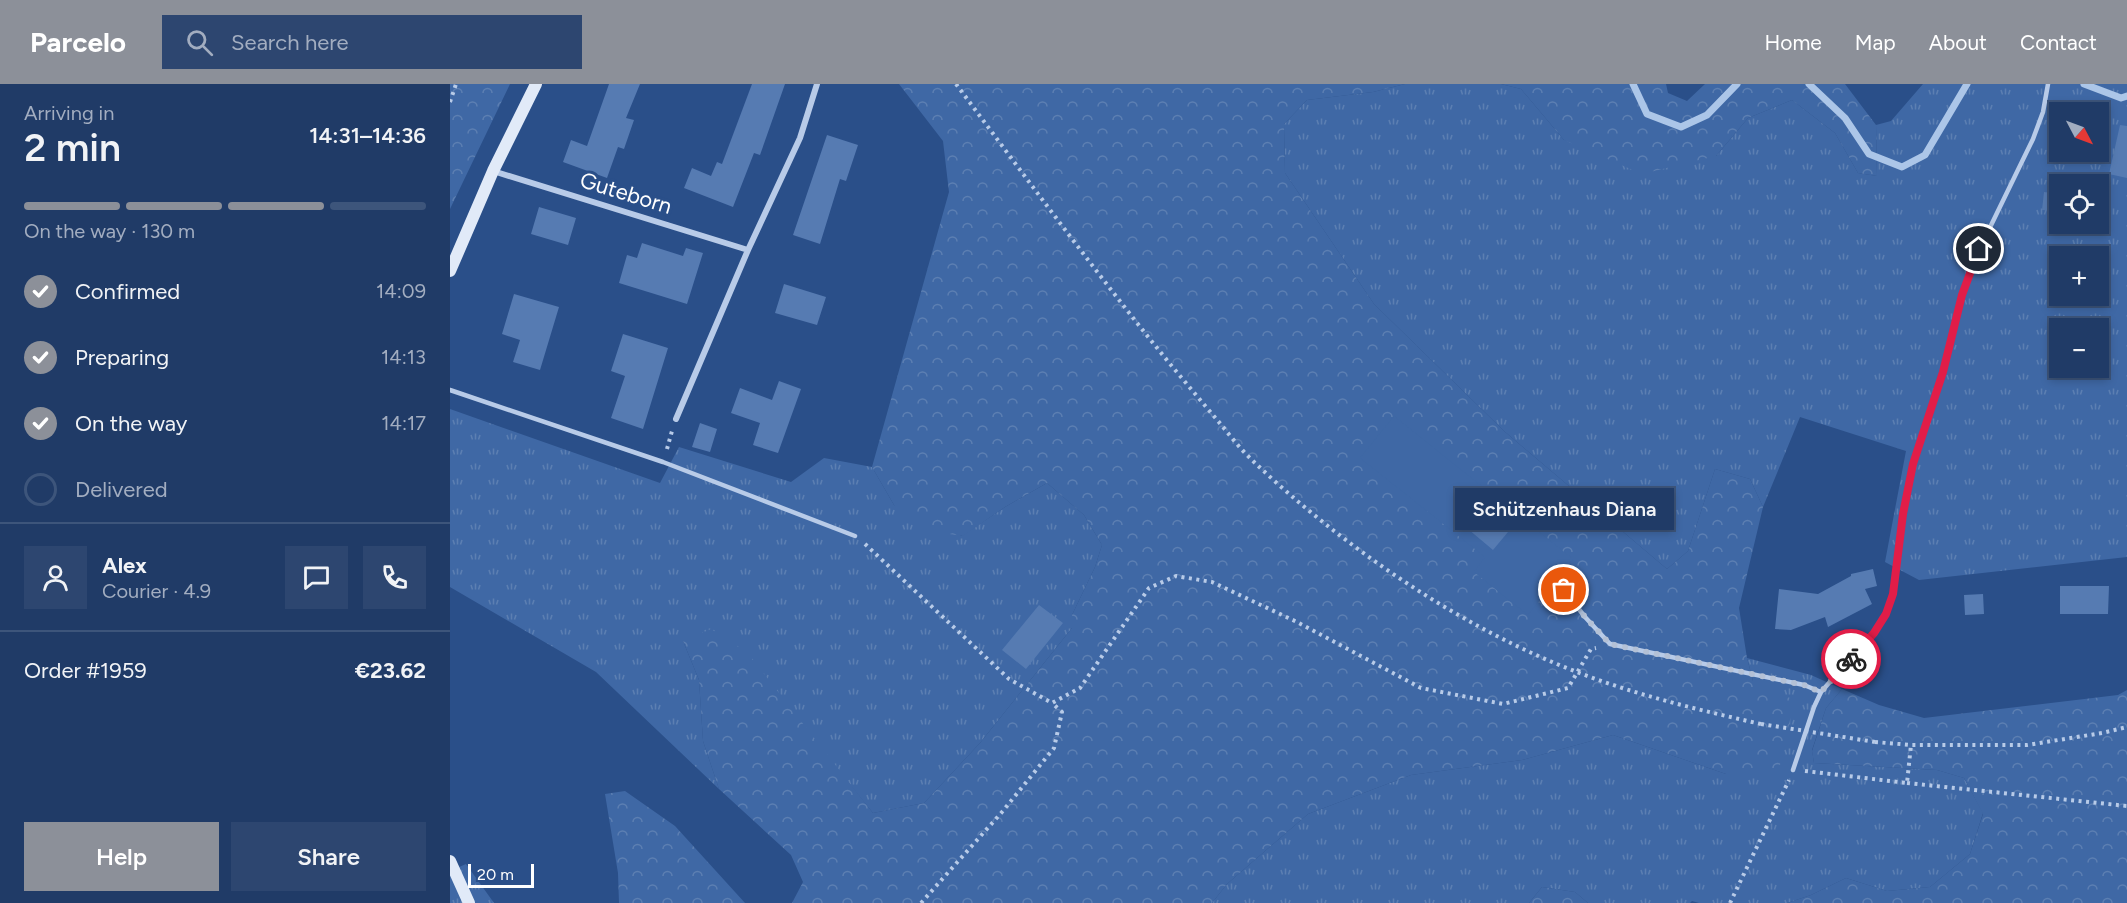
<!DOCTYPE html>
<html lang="en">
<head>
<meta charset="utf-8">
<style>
  :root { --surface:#203b67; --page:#2d4670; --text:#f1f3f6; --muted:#a2adc0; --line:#3d557b; --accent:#8c9099 }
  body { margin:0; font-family:Figtree,sans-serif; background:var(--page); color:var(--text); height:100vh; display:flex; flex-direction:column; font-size:22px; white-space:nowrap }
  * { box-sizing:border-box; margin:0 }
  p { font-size:20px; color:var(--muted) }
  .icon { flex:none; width:33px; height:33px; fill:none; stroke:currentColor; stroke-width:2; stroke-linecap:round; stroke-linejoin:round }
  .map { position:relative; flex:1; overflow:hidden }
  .details { display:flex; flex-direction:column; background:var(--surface); width:450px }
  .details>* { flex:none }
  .needle { width:39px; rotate:131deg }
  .tools { position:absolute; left:1599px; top:18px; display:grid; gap:12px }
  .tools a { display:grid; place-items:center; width:60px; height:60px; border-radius:0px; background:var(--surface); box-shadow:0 3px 9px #0003,0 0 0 2px var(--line); font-size:30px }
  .scale { position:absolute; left:18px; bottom:15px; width:66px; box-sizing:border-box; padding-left:6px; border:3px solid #fff; border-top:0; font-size:16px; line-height:21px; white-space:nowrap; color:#fff; -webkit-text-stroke:4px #2a4f89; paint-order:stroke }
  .pin { position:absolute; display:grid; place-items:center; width:51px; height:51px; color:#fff; margin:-26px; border:3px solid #fff; border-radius:50%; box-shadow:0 2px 6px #0007 }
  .courier { position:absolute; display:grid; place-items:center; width:60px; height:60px; margin:-30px; border:4px solid #e11d48; border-radius:50%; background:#fff; color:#222; box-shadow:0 2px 8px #0007 }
  .bubble { position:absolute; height:42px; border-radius:0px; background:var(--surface); box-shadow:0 3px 9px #0003,0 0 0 2px var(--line); font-size:20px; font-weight:600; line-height:42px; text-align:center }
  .summary em { font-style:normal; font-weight:600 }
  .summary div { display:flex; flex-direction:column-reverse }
  .summary { display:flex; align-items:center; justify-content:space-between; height:102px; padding:0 24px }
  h1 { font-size:39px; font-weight:600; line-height:45px }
  .bar { display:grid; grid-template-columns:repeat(4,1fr); gap:9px 6px; align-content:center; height:72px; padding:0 24px }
  .bar i { height:8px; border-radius:4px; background:var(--line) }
  .bar .on { background:var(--accent) }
  .bar p { grid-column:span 4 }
  .line { display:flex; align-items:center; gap:15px; padding:0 24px; border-top:2px solid var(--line) }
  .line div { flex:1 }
  .round { display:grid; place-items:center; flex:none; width:63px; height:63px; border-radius:0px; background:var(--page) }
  ol { padding:0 24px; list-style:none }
  li { display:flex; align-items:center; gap:18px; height:66px }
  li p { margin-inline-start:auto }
  li .icon { padding:6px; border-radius:50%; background:var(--accent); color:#fff; stroke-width:4 }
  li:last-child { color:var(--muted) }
  li i { width:33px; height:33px; border:3px solid var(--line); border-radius:50% }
  .cta { display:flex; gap:12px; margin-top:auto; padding:12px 24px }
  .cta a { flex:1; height:69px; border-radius:0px; background:var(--accent); color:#fff; font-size:24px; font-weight:600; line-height:69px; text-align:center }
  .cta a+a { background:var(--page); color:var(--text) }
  header { display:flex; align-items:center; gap:36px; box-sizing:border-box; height:84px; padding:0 30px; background:var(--accent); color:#fff }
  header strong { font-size:28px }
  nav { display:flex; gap:33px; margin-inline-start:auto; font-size:21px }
  .search { width:420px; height:54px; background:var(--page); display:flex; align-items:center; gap:15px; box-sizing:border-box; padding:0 21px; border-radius:0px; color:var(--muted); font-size:22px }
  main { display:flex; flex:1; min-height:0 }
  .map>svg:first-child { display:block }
</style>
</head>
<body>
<header>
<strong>Parcelo</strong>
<div class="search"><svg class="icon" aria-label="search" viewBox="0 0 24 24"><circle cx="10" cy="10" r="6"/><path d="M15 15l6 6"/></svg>Search here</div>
<nav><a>Home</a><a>Map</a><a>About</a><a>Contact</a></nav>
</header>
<main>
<section class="details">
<div class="summary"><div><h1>2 min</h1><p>Arriving in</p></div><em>14:31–14:36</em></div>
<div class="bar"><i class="on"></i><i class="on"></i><i class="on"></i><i></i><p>On the way · 130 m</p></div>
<ol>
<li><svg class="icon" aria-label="check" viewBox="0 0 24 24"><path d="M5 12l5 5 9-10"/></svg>Confirmed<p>14:09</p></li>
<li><svg class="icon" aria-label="check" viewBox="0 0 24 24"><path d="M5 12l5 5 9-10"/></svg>Preparing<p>14:13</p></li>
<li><svg class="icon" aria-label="check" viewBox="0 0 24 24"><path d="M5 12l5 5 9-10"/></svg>On the way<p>14:17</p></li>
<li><i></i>Delivered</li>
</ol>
<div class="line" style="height:108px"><a class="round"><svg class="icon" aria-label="person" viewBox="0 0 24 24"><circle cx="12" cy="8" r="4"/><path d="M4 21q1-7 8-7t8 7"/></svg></a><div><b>Alex</b><p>Courier · 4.9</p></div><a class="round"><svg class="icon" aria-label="chat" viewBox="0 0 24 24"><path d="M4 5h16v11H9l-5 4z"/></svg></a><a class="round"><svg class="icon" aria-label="phone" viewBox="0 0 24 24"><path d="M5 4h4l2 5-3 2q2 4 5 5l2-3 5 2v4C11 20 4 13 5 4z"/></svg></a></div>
<div class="line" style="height:78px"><div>Order #1959</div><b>€23.62</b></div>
<div class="cta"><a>Help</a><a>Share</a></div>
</section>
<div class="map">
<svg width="1677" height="819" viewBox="0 0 1677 819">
  <defs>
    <pattern id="grass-tufts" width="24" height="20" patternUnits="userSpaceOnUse" patternTransform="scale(1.5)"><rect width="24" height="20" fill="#3f68a5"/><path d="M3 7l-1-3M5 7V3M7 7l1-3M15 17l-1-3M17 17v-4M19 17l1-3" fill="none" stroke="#5c7fb2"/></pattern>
    <pattern id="forest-crowns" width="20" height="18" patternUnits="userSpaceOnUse" patternTransform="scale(1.5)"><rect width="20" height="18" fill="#3f68a5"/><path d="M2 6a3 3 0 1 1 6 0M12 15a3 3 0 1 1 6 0" fill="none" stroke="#5c7fb2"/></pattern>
  </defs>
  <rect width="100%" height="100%" fill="#2a4f89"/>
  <path fill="url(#grass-tufts)" fill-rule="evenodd" d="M955,0H1051L1071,5L1114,56L1266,72L1298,34L1342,16L1385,49L1408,89L1427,92L1426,41L1441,37L1473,0H1677V473L1469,496L1435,478L1456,367L1350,333L1313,423L1300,395L1265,385L1238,467L1217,485L1054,347L924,220L835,89L834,40L857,16L923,8ZM1610,28H1648V68H1610ZM1610,100H1648V140H1610ZM1610,172H1648V212H1610ZM1610,244H1648V284H1610Z
    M0,325L210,399L229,363L341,398L374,374L422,383L444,421L512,452L555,423L597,399L634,431L652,461L645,483L622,531V544L530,659L474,719L423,729L360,651L233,557L249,596L253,657L269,705L146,588L0,503Z
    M1297,574L1361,591L1392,605L1376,624L1362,666L1364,679L1487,686L1514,694L1533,729L1520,770L1480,803L1437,807L1396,794L1361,811L1337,819H1249L1242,817L1240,819H1138L1125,808L1092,803L1079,819H762L777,800L858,730L961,691L1072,676L1163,651L1276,690L1303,597Z
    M16,780L44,819H0V787Z"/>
  <path fill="url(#forest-crowns)" d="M0,0H60L0,125Z
    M449,0H955L923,8L857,16L834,40L835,89L924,220L1054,347L1217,485L1238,467L1265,385L1300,395L1313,423L1289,524L1297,574L1303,597L1340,614L1342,627L1328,690H1276L1163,651L1072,676L961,691L858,730L777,800L762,819H342L353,798L341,771L269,705L253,657L249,596L233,557L261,545L297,568L423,729L474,719L530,659L622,544V531L645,483L652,461L634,431L597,399L555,423L513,452L472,446L444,421L422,383L499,108L493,57Z
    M1051,0H1216L1218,9L1237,17L1255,0H1395L1426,41L1427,92L1408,89L1385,49L1342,16L1298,34L1266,72L1192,90L1114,56L1071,5Z
    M1392,605L1429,621L1474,634L1668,611L1677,606V819H1337L1361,811L1396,794L1437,807L1480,803L1520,770L1533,730L1514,694L1487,686L1364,679L1362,667L1376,624Z
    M175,707L225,742L295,819H169L168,789L155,710Z
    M1092,803L1125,808L1138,819H1079Z"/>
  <path fill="#3f68a5" d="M944,332L1123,475L1078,531L1024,488L1035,473L910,374Z"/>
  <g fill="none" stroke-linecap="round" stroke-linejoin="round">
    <path stroke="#acc6e8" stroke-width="7" d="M1183,0L1197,30L1231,43L1257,31L1287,0
      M1359,0L1395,34L1419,70L1452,83L1475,71L1517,0
      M1634,0L1671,14L1677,12"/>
  </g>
  <path fill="#567bb2" d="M159,0H190L176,34L184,36L174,65L168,63L157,94L113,78L121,56L137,62Z
    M302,0H335L310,71L304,69L283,123L234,104L242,84L261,92L267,78L272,80Z
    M1670,41L1677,42V94L1659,90Z
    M377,51L408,61L396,97L390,95L370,160L343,151Z
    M1594,108L1610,110V128L1592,126Z
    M89,123L126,134L118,161L81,150Z
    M192,159L233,172L236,164L253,169L237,220L169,199L177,171L187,174Z
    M334,200L376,213L367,241L325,229Z
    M64,210L109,223L90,286L63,278L70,256L52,250Z
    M173,250L218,264L193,345L161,334L175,292L161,287Z
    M329,297L351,305L328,369L303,361L310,339L281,329L290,304L322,316Z
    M250,339L267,345L260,368L242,363Z
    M1038,421L1063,442L1043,466L1018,445Z
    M1423,485L1427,502L1415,505L1422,520L1378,543L1375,533L1341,546L1325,545L1329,505L1368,510L1401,492V490Z
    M1610,502H1659L1658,530H1610Z
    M1533,510L1534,530L1515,531L1514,511Z
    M589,521L613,539L576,585L552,566Z"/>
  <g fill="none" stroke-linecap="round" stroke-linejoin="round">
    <path stroke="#b8cbe8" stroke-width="4" stroke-dasharray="3 4.5" stroke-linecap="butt" d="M506,0C571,87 635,174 703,259C724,285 746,311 768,337C779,350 790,365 803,377C892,462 1011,544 1127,588C1186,611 1249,626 1311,640
      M0,18L6,0
      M217,365L222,347
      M415,460L559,595L602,619L630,604L699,504L726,492L762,498L847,538L971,604L1053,620L1118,604L1141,565L1146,564
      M1425,658L1461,661H1577L1652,649L1677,643
      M1355,687L1457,699L1461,661
      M1457,699L1677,722
      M471,819L552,728L604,664L612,628L602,619
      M1280,819L1339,696"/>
    <path stroke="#b8cbe8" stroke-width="4.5" d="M0,306L213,378L405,452
      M1114,506L1135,533L1160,560L1354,601L1371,608
      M1343,686L1364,623L1371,608L1423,549L1436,530L1443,510L1453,430L1463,380L1493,288L1512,211L1529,166L1583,55L1593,28L1598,0"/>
    <path stroke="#b8cbe8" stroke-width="6" d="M43,87L298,166
      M226,335L298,166L350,54L367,0"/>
    <path stroke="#e1eaf8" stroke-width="12" d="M0,187L43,87L86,0
      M0,777L19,819"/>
    <path stroke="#b8cbe8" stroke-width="4" stroke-dasharray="3 4.5" stroke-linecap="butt" d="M1311,640L1425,658"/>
  </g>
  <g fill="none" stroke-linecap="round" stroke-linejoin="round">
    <path stroke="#b4c1d6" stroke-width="6" stroke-dasharray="0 10.8" d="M1114,506L1135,533L1160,560L1354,601L1371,608L1401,575"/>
    <path stroke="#e11d48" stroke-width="8" d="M1401,575L1424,549L1436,530L1443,510L1453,430L1463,380L1493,288L1512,211L1529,165"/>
  </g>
  <g text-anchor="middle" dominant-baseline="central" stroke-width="6" stroke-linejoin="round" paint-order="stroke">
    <g font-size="22" fill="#fff" stroke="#2a4f89">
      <text transform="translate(176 109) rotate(17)">Guteborn</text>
    </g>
  </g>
</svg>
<div class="tools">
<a><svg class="needle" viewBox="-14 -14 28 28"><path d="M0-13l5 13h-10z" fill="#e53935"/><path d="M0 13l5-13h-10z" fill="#a2adc0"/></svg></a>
<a><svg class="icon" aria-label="locate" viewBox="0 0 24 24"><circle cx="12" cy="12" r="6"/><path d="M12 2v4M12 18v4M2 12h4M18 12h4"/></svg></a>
<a>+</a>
<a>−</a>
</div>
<div class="scale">20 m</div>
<div class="pin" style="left:1114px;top:506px;background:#ea580c"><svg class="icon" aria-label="bag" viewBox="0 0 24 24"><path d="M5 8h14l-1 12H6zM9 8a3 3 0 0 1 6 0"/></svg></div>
<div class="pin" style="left:1529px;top:165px;background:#1f2937"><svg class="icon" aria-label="home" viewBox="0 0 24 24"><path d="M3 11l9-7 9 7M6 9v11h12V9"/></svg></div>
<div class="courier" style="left:1401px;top:575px"><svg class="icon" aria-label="bike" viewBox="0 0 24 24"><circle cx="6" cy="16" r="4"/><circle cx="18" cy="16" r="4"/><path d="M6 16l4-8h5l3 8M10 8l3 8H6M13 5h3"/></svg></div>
<div class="bubble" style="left:1005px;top:404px;width:219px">Schützenhaus Diana</div>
</div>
</main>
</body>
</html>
